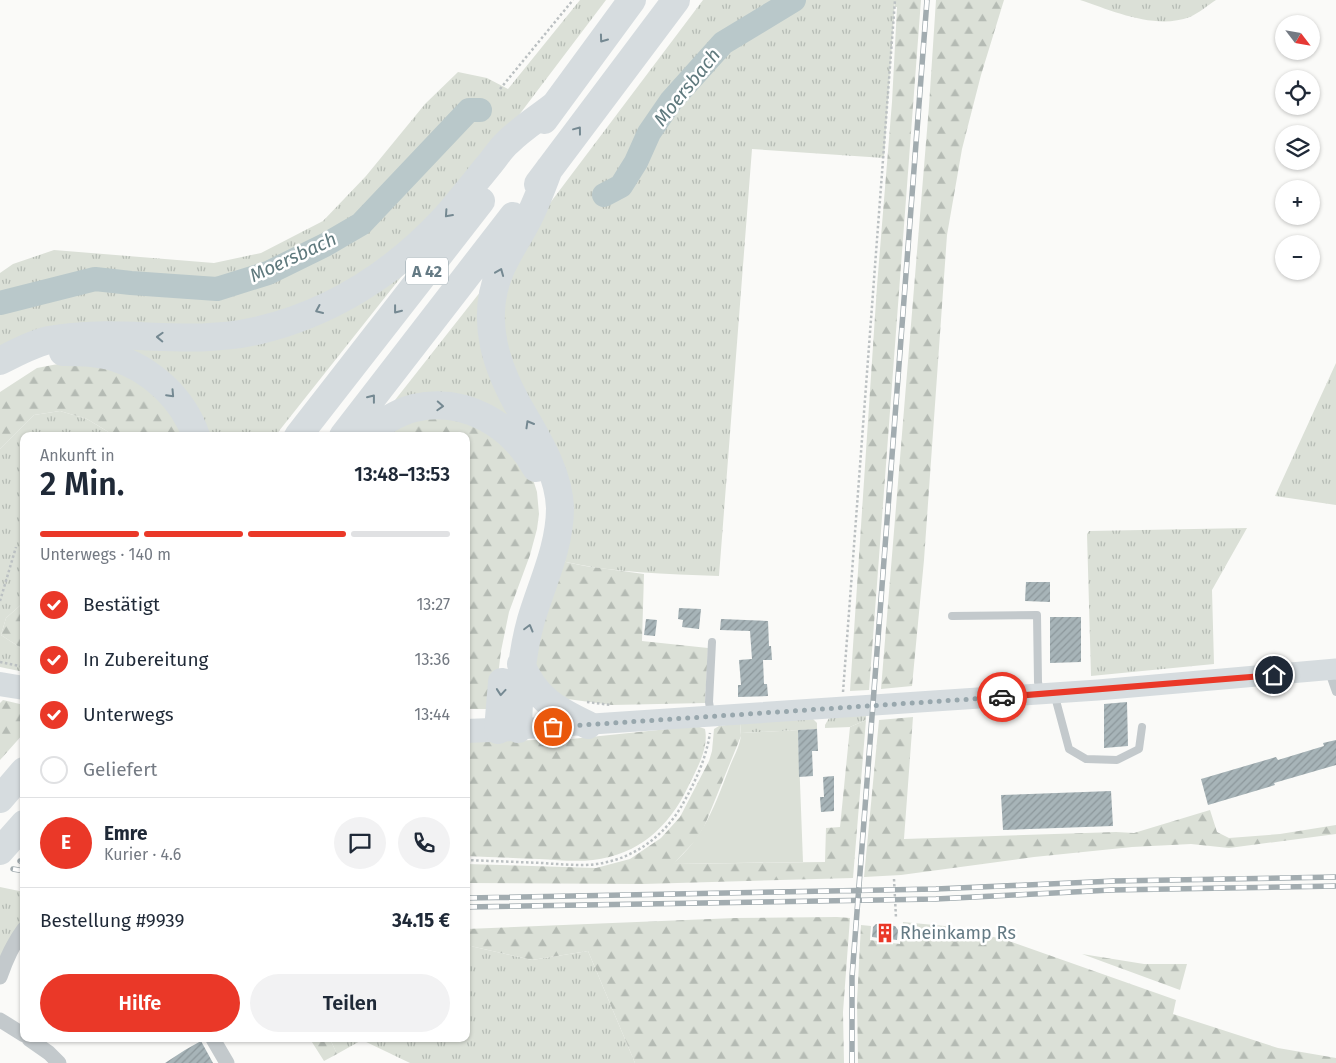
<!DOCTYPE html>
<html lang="de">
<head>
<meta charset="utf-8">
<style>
  :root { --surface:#fff; --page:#f2f2f3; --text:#1f2937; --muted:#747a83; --line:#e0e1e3; --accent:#ea3828 }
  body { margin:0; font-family:"Fira Sans",sans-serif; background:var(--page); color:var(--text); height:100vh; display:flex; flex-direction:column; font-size:19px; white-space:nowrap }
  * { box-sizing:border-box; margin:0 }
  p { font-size:16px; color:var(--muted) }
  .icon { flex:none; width:28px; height:28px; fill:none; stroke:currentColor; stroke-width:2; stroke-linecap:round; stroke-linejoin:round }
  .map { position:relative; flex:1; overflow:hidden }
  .sheet { position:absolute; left:20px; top:432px; width:450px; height:610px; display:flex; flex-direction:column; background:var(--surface); border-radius:10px; box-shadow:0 1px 4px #0004 }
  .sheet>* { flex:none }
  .needle { width:32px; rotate:121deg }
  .controls { position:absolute; left:1275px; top:15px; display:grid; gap:10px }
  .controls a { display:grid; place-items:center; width:45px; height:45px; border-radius:50%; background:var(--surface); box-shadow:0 1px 4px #0004; font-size:25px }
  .pin { position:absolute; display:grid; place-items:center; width:42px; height:42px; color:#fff; margin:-21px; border:2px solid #fff; border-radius:50%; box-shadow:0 1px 5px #0007 }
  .courier { position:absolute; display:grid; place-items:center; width:50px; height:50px; margin:-25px; border:4px solid #ea3828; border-radius:50%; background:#fff; color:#222; box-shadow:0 1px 6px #0007 }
  .headline em { font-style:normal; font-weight:600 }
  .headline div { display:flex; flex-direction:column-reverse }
  .headline { display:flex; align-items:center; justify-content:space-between; height:85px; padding:0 20px }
  h1 { font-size:32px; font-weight:600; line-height:38px }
  .bar { display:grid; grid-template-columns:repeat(4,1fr); gap:8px 5px; align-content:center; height:60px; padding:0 20px }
  .bar i { height:6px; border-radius:4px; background:var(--line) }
  .bar .on { background:var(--accent) }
  .bar p { grid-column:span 4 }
  .line { display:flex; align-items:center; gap:12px; padding:0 20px; border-top:1px solid var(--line) }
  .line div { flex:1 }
  .round { display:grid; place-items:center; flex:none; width:52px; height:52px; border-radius:26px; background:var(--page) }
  ol { padding:0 20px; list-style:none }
  li { display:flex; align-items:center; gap:15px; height:55px }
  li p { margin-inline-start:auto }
  li .icon { padding:5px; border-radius:50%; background:var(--accent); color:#fff; stroke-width:4 }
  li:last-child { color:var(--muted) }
  li i { width:28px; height:28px; border:2px solid var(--line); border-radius:50% }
  .action { display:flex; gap:10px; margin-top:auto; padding:10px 20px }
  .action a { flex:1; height:58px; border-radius:30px; background:var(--accent); color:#fff; font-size:20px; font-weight:600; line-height:58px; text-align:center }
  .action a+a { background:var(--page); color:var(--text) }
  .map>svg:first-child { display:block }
</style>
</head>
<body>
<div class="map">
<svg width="1336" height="1063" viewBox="0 0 1336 1063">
  <defs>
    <pattern id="grass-tufts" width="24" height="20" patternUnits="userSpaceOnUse" patternTransform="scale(1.25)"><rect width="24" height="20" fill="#dbe0d7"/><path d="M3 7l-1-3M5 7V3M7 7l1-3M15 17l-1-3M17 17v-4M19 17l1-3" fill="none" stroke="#b5bbb4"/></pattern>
    <pattern id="forest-firs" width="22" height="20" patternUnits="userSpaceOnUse" patternTransform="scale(1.25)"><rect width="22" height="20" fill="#dbe0d7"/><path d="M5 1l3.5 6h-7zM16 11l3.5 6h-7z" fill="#b5bbb4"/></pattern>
    <pattern id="building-hatch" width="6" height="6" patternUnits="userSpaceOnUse" patternTransform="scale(1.25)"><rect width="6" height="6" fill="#a7b4b8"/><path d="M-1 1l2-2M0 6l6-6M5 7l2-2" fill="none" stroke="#8c979b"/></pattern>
  </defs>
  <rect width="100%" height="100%" fill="#fafaf8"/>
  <path fill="url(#grass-tufts)" d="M580,0H606L500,140L444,210L343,289L268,320L0,355V273L13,264L54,250L214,263L261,253L323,221L366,176L425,104L458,72L487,78L508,89Z
    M703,0H895L884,158L752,149L719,576C666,574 614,573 561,561L569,505L509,364L499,324L507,274L541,215Z
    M1080,0H1216C1208,5 1199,13 1190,17C1155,30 1113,11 1080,0Z
    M413,262L275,436H205L61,344H194Z
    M492,277L529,443L384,414Z
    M1336,363V505L1275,496Z
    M60,411L87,419L115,436H24V602L6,618L1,635L24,650V672L0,667V449L34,415Z
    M1247,528L1212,590L1214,664L1091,676L1087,534L1089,531Z
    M866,715V720L850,727L825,728V725L829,718Z
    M813,719L817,723V729L741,733L740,723Z
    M0,887L24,892V929L0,977Z
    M466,945L532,960L588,951L635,1063H410L362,1040L337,1054L330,1039H466Z"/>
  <path fill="url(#forest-firs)" d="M895,0H921L869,690L850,691L877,286L892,102L897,7H895Z
    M936,0H1004L981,75L962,149L947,235L924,560L912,686L881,689L929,106Z
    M79,360L121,369L156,390L187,436H115L87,419L60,411L34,415L0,449V392L37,368Z
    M428,414L485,426L531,473L537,492L539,514L537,529L530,555L509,612L501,651L496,692L489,709H466V436H383Z
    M561,561L585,566L644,574L642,641L708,648L705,703L612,705L560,698L534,669L540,624Z
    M24,602V650L1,635L6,618Z
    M3,700L24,705V733L0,760V703Z
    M913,717L904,839L1116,832L1134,833L1210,810L1217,832L1229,838L1280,834L1336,825V834L1229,848L1191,844L1132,847L1034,857L901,875L864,877L879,720Z
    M866,720L853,878L643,884L466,883V864L596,868L630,859L661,838L680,817L709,761L712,751L714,729L719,726L740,723L741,736L704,827L695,841L673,864L825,862L826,828L840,827L850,727Z
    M697,726L705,729C709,749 696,770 688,787C669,827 638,855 593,860C575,862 557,860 539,859C515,858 490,857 466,856V742L571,739Z
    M837,917L850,918L843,1012L844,1063H635L588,951L532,960L466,945V929L735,918Z
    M903,922L955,927L1009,941L1176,1000L1173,1014L1278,1048L1336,1058V1063H858L857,1001L861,925L871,926L870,940L900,944Z
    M1082,954L1144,964H1187L1180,990Z
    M310,1039H330L337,1054L324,1061Z"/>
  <path fill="#dbe0d7" d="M798,730L803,862L672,864C704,839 716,802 730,766C734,756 741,744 741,733Z"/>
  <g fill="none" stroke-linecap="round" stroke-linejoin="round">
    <path stroke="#b9c8ca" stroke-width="24" d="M604,195L621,186L636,162L649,133L671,101L723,43L794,0
      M0,303L95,279L131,283L217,289L268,273L325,245L361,224L469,110H480"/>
  </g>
  <path fill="url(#building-hatch)" d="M1026,582H1050V602L1025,601Z
    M679,608L701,609L699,629L682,627L683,620L678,619Z
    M1050,617H1081V662L1050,663Z
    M646,619L657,620L655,636L644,635Z
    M721,619L768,621L769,646H771L772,660H763L764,684H767L768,696L738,697V685H741L739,660L752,659L750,631L720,630Z
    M1127,702L1128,746L1104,748V704Z
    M817,729L818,751H812L813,776L799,777L798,730Z
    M1336,740V765L1274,783L1275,785L1208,805L1201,779L1276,757L1278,760L1324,746L1323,743Z
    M834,776V811L821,812L820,797H824L823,777Z
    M1111,791L1113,826L1003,830L1001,795Z
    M876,924L895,926L898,930L897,940L872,937L873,927Z
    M201,1041L213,1063H165L185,1050Z"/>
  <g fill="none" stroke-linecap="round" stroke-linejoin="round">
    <path stroke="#bbc0c2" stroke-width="2.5" stroke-dasharray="2.5 2.5" stroke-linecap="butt" d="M500,89L573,0
      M0,601L16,547
      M0,662L24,667
      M843,692L895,0
      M587,702L611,705
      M466,860C492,861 517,862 542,863C556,864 570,865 584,865C628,864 665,838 685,800C697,778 706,758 710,733
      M894,879L896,918"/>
    <path stroke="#c3c9cc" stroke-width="8" d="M952,616L1037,615L1038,682L1040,692
      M1329,672L1336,692
      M1054,693L1069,749L1086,759L1117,760L1139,749L1142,727
      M711,714L709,702L712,642"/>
    <path stroke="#c3c9cc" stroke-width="15" d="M0,977C6,959 13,944 24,929
      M0,1020L24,1035
      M29,1039L49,1053L59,1063
      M213,1039L227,1063"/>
    <path stroke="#d6dcdf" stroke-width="21" d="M518,729L1098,690L1336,669"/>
    <path stroke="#d6dcdf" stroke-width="24" d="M0,684L24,688
      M466,731L517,729"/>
    <path stroke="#d6dcdf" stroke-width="28" d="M544,120L632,0
      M538,184L676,0
      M63,352C79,352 97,352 113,357C151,369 183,398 196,436
      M0,361C15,353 32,344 49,340C117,327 188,347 256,331C330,314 394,273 445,218C460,201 474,183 488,166C495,158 500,149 508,142C522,128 540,117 555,105
      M298,436L481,201
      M343,436L513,216
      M365,436C380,424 395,413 414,408C465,396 512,425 536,468
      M521,664C535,698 556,710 588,725
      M518,729C519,692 521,656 531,620C542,583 560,547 560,508C559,474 539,442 523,414C497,370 479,321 500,271C507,254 517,240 525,225C535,207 542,187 549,169
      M498,730L502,682
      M0,799L24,771
      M0,851L24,824"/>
    <defs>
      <path id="rail" d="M20,861L24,862
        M13,869L24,871
        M466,898L936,889L1114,881L1336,877
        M466,907L936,899L1111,890L1336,886
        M852,1063V977L927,0"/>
    </defs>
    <use href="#rail" stroke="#a2acb0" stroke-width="5.5"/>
    <use href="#rail" stroke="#fff" stroke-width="4" stroke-dasharray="11" stroke-linecap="butt"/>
  </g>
  <defs><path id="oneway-chevron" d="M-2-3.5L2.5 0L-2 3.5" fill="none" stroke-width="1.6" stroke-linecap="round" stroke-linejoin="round" transform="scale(1.25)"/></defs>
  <g stroke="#758992">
    <use href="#oneway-chevron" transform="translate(603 39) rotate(126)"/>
    <use href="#oneway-chevron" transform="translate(578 130) rotate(-53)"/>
    <use href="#oneway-chevron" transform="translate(448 214) rotate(132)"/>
    <use href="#oneway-chevron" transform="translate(500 272) rotate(-68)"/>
    <use href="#oneway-chevron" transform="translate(319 310) rotate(156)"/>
    <use href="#oneway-chevron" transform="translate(397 310) rotate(128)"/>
    <use href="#oneway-chevron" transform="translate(160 337) rotate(-178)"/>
    <use href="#oneway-chevron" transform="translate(171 394) rotate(47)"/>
    <use href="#oneway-chevron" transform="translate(372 398) rotate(-52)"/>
    <use href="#oneway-chevron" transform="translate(440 406) rotate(3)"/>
    <use href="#oneway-chevron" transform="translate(529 424) rotate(-120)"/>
    <use href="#oneway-chevron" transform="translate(529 628) rotate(-75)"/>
    <use href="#oneway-chevron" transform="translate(501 692) rotate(95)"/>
  </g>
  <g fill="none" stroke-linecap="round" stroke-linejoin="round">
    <path stroke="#98a7ad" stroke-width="5" stroke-dasharray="0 9" d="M553,727L1002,697"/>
    <path stroke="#ea3828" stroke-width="6" d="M1002,697L1274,675"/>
  </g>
  <defs>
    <symbol id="building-bare" viewBox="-9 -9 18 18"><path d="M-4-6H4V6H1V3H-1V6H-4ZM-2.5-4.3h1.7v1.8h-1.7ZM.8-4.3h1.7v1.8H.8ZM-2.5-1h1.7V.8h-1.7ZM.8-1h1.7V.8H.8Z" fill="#ea3828" stroke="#fff" stroke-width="2.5" paint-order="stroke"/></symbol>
  </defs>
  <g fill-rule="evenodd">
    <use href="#building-bare" x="871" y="919" width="28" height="28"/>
  </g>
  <g text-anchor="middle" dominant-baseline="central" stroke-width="5" stroke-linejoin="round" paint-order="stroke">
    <rect fill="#fff" stroke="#92a2a9" stroke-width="1" x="406" y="257.5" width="42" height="27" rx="4"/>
    <g font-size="16" font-weight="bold" fill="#647a84">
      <text x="427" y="271">A 42</text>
    </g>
    <g font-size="18" fill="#647a84" stroke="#fff" text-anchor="start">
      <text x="900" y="933">Rheinkamp Rs</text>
    </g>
    <g font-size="19" font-style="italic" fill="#5f797d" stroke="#fff">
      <text transform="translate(687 87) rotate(-51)">Moersbach</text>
      <text transform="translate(293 257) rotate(-25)">Moersbach</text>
    </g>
  </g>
</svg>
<div class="controls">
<a><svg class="needle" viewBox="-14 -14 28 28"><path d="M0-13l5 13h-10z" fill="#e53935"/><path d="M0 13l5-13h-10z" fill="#747a83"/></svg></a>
<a><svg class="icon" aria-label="locate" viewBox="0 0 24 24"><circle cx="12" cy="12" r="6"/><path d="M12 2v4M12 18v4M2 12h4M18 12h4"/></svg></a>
<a><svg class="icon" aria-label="layers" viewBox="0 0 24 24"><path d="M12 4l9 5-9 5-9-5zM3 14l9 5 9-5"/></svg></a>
<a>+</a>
<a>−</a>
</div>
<div class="pin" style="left:553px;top:727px;background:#ea580c"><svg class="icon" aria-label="bag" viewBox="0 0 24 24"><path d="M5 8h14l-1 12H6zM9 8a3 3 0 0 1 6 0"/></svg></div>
<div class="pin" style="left:1274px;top:675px;background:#1f2937"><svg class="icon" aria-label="home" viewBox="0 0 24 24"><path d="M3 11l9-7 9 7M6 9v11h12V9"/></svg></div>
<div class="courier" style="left:1002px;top:697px"><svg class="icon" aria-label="car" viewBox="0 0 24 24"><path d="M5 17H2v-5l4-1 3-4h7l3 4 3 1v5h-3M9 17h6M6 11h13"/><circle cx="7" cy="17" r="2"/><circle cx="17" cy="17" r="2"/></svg></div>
<section class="sheet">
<div class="headline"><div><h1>2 Min.</h1><p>Ankunft in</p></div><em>13:48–13:53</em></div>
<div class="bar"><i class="on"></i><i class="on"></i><i class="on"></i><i></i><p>Unterwegs · 140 m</p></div>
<ol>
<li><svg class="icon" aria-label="check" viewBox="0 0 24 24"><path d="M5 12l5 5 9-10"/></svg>Bestätigt<p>13:27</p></li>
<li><svg class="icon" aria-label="check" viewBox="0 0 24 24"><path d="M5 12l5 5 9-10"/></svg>In Zubereitung<p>13:36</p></li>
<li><svg class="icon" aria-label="check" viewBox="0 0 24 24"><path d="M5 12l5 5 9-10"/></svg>Unterwegs<p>13:44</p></li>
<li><i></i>Geliefert</li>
</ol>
<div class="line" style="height:90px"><b class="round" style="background:var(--accent);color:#fff">E</b><div><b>Emre</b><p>Kurier · 4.6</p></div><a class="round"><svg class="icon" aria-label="chat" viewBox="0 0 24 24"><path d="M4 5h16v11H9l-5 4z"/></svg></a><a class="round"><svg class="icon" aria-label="phone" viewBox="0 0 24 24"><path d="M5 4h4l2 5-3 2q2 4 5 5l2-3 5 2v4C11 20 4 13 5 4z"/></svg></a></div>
<div class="line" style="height:65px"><div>Bestellung #9939</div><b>34.15 €</b></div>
<div class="action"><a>Hilfe</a><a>Teilen</a></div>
</section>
</div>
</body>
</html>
